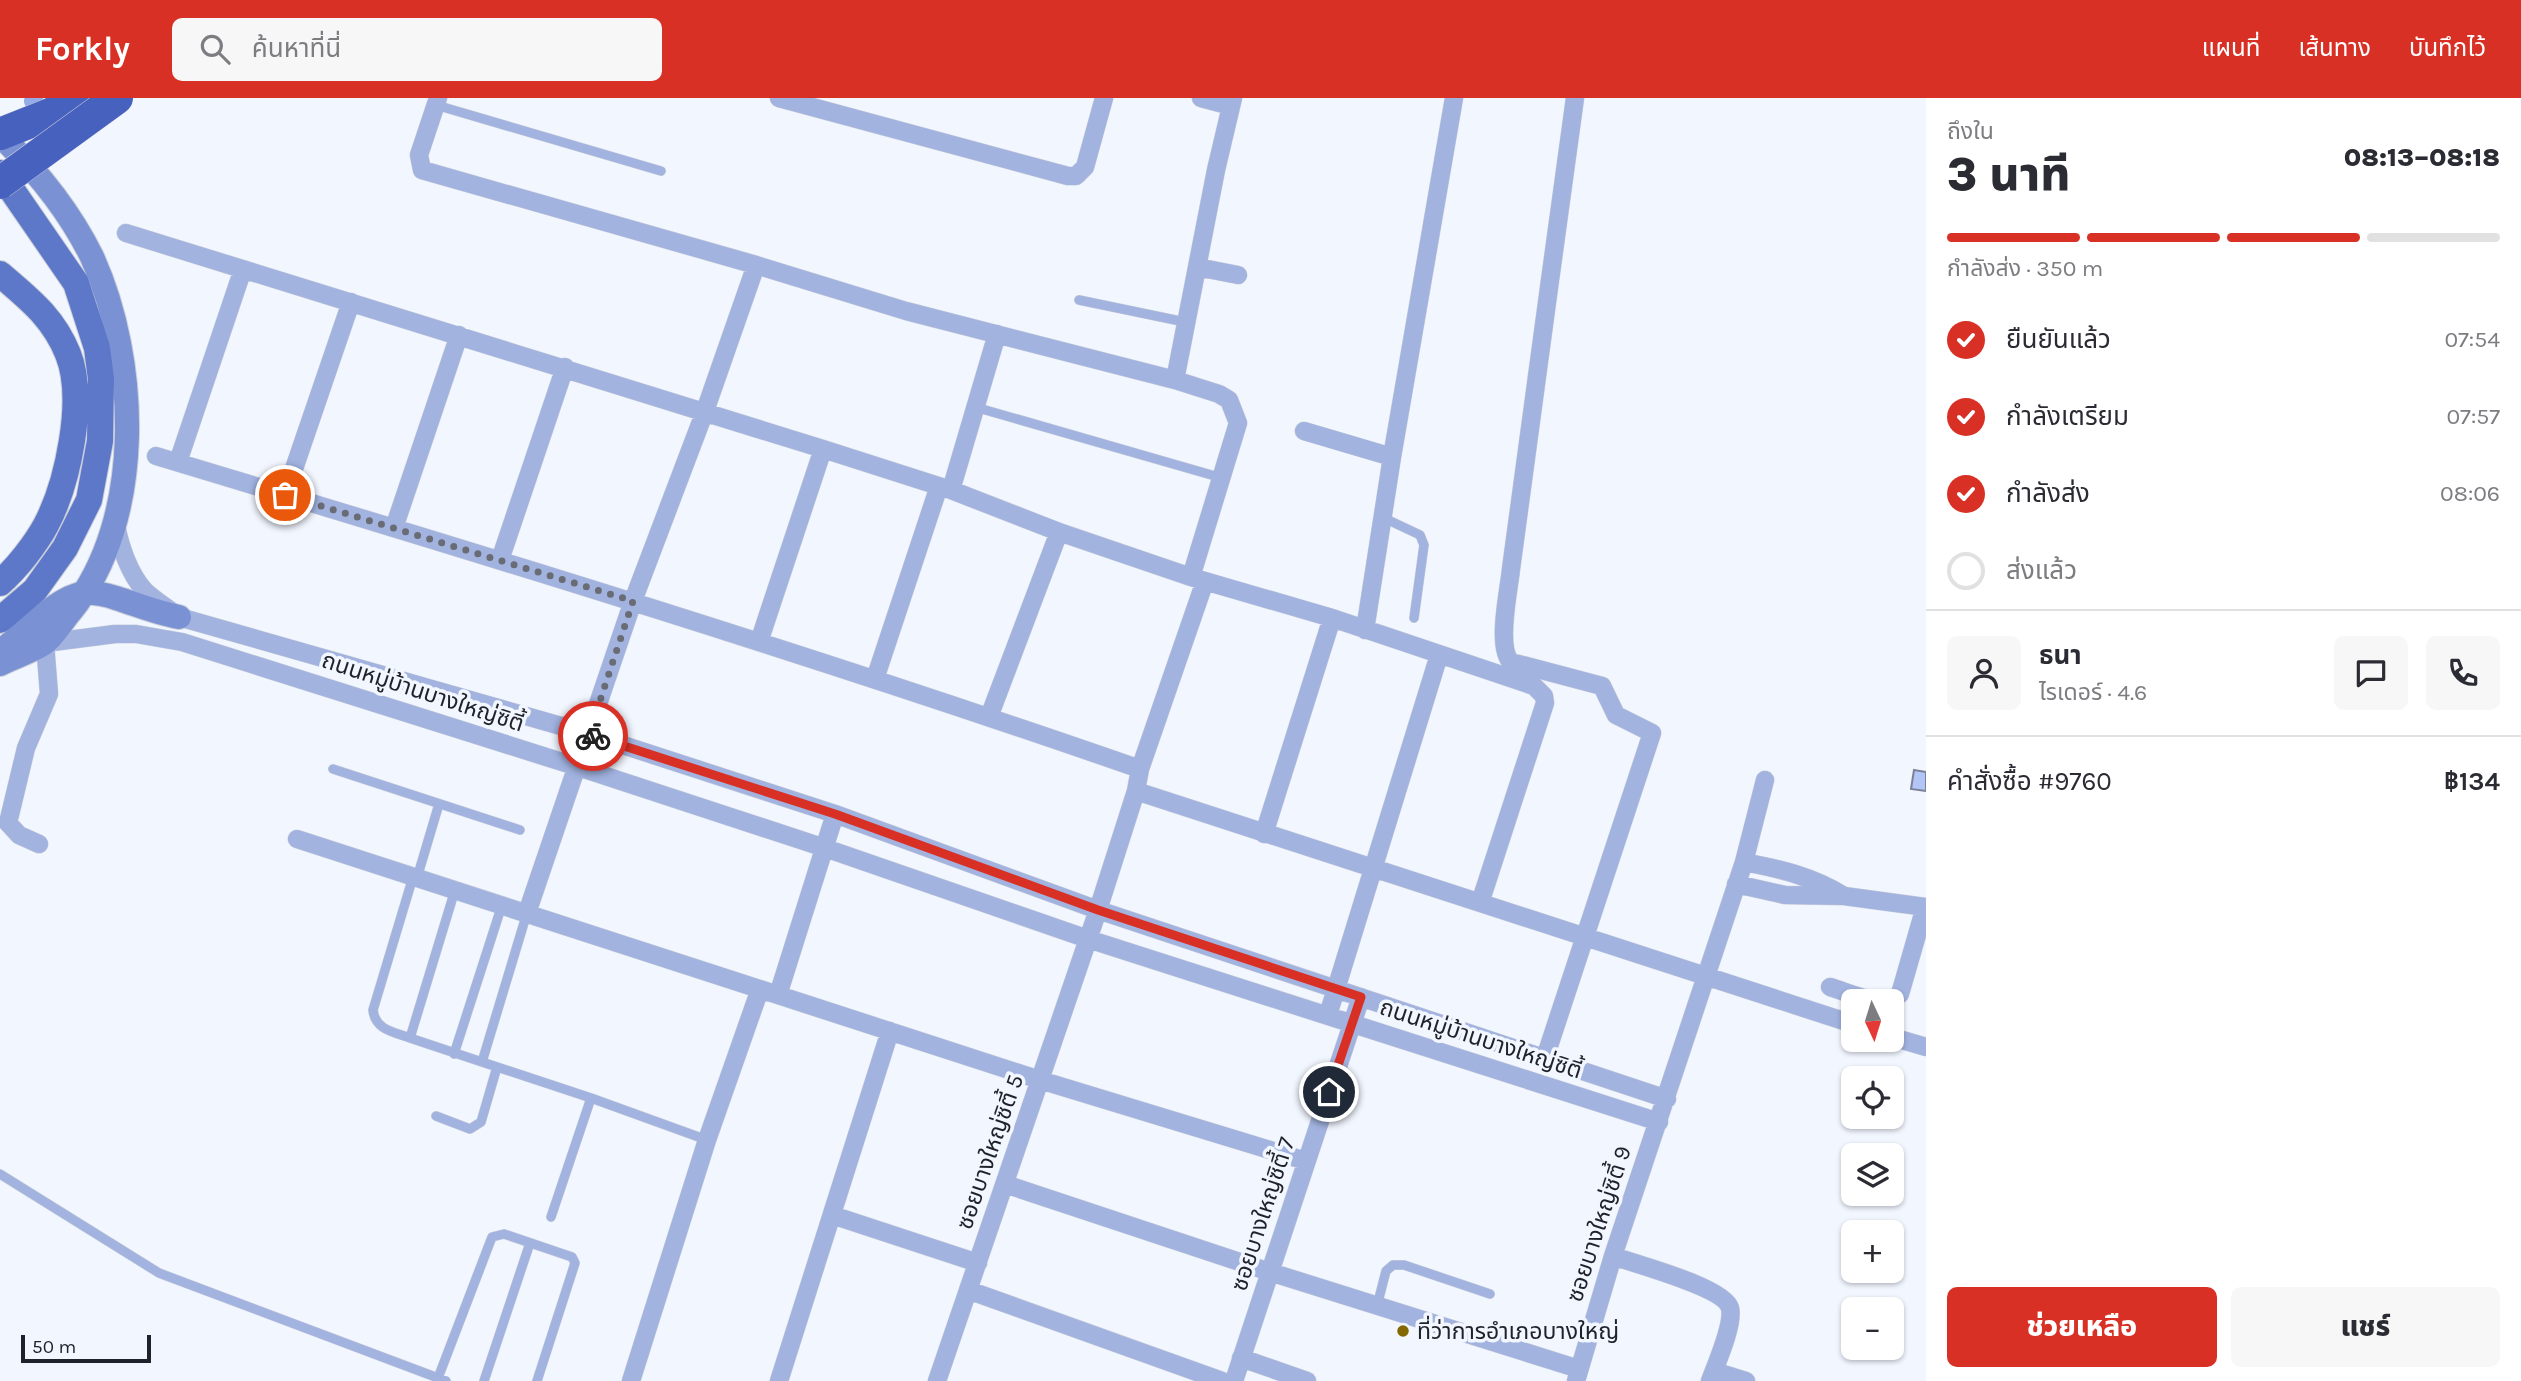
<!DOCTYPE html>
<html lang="th">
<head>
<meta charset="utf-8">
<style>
  :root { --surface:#fff; --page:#f7f7f7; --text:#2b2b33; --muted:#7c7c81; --line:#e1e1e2; --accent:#d93025 }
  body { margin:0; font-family:Karla,"Noto Sans Thai",sans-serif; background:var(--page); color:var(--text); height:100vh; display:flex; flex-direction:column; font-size:26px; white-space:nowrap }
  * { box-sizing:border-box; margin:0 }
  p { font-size:23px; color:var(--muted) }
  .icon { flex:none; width:38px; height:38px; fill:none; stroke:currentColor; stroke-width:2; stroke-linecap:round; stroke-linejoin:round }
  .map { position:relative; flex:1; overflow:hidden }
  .details { display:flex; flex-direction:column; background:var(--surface); width:595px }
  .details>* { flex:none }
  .needle { width:46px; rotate:176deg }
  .buttons { position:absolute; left:1841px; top:891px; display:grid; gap:14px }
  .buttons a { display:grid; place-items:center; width:63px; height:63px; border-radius:10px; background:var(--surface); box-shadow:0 2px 5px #0004; font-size:35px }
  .scale { position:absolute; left:21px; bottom:18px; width:130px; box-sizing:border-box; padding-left:7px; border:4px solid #1f222a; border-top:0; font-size:19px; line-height:24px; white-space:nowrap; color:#1f222a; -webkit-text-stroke:5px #f2f6ff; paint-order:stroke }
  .pin { position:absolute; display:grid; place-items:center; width:60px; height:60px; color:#fff; margin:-30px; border:4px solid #fff; border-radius:50%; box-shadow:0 2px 7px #0007 }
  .courier { position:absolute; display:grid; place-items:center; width:70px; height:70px; margin:-35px; border:5px solid #d93025; border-radius:50%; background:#fff; color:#222; box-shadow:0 2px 9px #0007 }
  .headline em { font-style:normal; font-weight:800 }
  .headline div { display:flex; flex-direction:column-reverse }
  .headline { display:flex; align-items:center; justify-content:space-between; height:119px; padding:0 21px }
  h1 { font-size:46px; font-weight:800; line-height:52px }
  .bar { display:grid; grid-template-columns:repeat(4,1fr); gap:10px 7px; align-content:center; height:84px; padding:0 21px }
  .bar i { height:9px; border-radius:5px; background:var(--line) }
  .bar .current { background:var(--accent) }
  .bar p { grid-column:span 4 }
  .line { display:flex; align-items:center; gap:18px; padding:0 21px; border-top:2px solid var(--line) }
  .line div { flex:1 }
  .round { display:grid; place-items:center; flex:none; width:74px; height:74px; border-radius:10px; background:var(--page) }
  ol { padding:0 21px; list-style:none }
  li { display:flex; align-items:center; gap:21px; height:77px }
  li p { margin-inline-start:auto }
  li .icon { padding:7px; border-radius:50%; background:var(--accent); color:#fff; stroke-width:4 }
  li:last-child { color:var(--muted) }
  li i { width:38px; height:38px; border:4px solid var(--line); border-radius:50% }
  .action { display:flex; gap:14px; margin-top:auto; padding:14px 21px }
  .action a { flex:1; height:80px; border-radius:10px; background:var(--accent); color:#fff; font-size:28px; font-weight:800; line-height:80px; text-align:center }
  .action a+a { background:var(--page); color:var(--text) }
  header { display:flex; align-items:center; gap:42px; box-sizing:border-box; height:98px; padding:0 35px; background:var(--accent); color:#fff }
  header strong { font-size:33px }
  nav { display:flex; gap:38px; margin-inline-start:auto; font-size:24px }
  .search { width:490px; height:63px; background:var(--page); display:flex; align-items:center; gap:18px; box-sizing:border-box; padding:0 24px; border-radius:10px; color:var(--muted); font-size:26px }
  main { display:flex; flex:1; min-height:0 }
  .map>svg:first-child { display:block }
</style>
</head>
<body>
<header>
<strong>Forkly</strong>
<div class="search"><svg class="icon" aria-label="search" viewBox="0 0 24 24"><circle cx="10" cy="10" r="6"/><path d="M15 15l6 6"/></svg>ค้นหาที่นี่</div>
<nav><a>แผนที่</a><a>เส้นทาง</a><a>บันทึกไว้</a></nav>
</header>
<main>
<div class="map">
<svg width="1926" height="1283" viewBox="0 0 1926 1283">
  <rect width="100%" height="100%" fill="#f2f6ff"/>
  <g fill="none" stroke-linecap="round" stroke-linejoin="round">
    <path stroke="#95abe7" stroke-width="18" d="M33,3L34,0"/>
  </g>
  <path fill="#b3c5f7" stroke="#7b8296" stroke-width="2" d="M1914,672L1926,674V693L1911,691Z"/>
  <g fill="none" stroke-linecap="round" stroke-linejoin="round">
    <defs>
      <path id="lane" d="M436,7L661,73
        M1079,202L1185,224
        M975,309L1222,380
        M1384,420L1420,437L1424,447L1414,520
        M333,671L520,732
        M417,780L439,706
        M455,792L410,940L482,964
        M527,815L482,964L591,1000L707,1042
        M410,940C394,934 375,932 373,912L413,779
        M454,956L502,807
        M436,1018L470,1031L481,1024L497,969
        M0,1076L159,1175L446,1283
        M551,1119L591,1000
        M1377,1208L1386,1173L1393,1167H1404L1490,1196
        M438,1280L492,1139L504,1136L572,1159L575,1165L537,1283
        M484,1283L530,1145"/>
      <path id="street" d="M438,0L419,57L422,72L756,167L705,313L633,503L527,815
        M779,0L1068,78H1076L1085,69L1104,0
        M1201,0L1231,8
        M126,135L823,351L951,392L1059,434L1191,479L1332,520L1534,588L1544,598L1545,605L1480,805
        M756,167L906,213L1175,282L1219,296L1229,302L1238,325L1191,479
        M1197,169L1238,177
        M1175,282L1216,72L1233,0
        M1304,333L1392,359
        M156,358C485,457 815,558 1140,671
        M178,364L243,171
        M951,392L997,236
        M285,397L351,204
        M116,427C120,448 129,475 144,492C154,502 168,510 179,519L589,636L835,716L1098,812L1667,1001
        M394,430L459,237
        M500,462L565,269
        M1365,532L1392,359L1454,0
        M759,544L823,351
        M875,581L939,388
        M989,619L1059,434
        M1136,693L1853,926
        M1264,736L1332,520
        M297,741L1040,982L1306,1063
        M39,746L19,737L8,725L26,650L49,596L45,545L115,536H136L182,544L578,669L825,750L1088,841L1659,1024
        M1744,764C1780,771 1812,778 1844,798
        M1736,786L1785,797L1844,798L1926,809
        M1830,889C1851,895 1882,912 1900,896L1925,809
        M778,897L835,716
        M1328,917L1439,557
        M1892,939L1926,949
        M1545,960L1652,635L1616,617L1602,588L1511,564C1496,549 1509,492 1511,471C1531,314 1554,157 1575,0
        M1005,1086L1270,1174L1579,1271
        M832,1117L978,1165
        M1613,1158C1635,1166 1724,1189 1730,1210C1734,1227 1716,1266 1710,1283
        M968,1192L1222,1283
        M1241,1260L1307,1283
        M1714,1273L1746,1283
        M631,1283L707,1042L760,891
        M779,1283L890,933
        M937,1283L1098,812L1136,693L1140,671L1205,483
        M1234,1283L1361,899
        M1576,1283L1613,1158L1744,764L1765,682"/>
      <path id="secondary" d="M0,37C36,72 70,114 92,159C139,262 145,422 71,513C62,523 54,539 43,546C30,554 14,559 0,566
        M0,554C24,536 55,500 84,495C93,494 108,497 116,500C138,507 157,515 179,519"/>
      <path id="primary" d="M0,75L76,185L97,250L101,281L100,343L89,402L65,450L35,492L0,522
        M0,176C29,201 53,219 68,256C86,301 68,385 46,427C35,447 17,470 0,485"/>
      <path id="highway" d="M0,36L48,17L84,0"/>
    </defs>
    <use href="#lane" stroke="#ccd0d9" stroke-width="10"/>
    <use href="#street" stroke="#ccd0d9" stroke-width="19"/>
    <use href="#secondary" stroke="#ccd0d9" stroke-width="26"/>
    <use href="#primary" stroke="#ccd0d9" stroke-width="28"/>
    <use href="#highway" stroke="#ccd0d9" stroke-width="33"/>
    <use href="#lane" stroke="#a2b3e0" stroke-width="9"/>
    <use href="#street" stroke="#a2b3e0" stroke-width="18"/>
    <use href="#secondary" stroke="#7a91d3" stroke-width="24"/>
    <use href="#primary" stroke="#5e78c9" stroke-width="26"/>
    <use href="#highway" stroke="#4761bf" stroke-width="32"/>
    <defs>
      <path id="highway-bridge" d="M0,85L117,0"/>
    </defs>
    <use href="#highway-bridge" stroke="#ccd0d9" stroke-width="33" stroke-linecap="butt"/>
    <use href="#highway-bridge" stroke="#4761bf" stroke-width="32"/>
  </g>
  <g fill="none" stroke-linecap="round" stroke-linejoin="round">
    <path stroke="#696c75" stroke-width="7" stroke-dasharray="0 12.6" d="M285,397L633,503L589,636L593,638"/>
    <path stroke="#d93025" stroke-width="9" d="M593,638L835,716L1098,812L1361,899L1329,994"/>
  </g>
  <circle fill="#846700" stroke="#f2f6ff" stroke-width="2.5" cx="1403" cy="1233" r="7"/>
  <g text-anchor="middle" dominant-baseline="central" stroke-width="7" stroke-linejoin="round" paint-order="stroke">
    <g font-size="23" fill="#1f222a" stroke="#f2f6ff">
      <text transform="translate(423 594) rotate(18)">ถนนหมู่บ้านบางใหญ่ซิตี้</text>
      <text transform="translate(1481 941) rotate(18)">ถนนหมู่บ้านบางใหญ่ซิตี้</text>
      <text transform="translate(990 1054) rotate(-71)">ซอยบางใหญ่ซิตี้ 5</text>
      <text transform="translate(1263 1116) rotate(-72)">ซอยบางใหญ่ซิตี้ 7</text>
      <text transform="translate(1599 1126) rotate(-72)">ซอยบางใหญ่ซิตี้ 9</text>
    </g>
    <g font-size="23" fill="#1f222a" stroke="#f2f6ff" text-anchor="start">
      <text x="1417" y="1233">ที่ว่าการอำเภอบางใหญ่</text>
    </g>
  </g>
</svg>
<div class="buttons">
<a><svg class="needle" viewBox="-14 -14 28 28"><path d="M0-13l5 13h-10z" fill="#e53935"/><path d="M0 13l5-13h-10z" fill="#7c7c81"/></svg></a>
<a><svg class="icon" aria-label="locate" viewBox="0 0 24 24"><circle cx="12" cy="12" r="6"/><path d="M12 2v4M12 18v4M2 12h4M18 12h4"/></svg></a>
<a><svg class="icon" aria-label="layers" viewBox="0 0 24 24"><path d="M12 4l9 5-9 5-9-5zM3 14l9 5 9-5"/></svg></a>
<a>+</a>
<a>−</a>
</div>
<div class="scale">50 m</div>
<div class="pin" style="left:285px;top:397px;background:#ea580c"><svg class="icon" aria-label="bag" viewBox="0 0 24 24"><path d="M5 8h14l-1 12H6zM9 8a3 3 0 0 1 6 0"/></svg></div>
<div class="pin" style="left:1329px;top:994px;background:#1f2937"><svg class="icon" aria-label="home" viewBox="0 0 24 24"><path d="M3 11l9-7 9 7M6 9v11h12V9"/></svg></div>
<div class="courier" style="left:593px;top:638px"><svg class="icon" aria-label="bike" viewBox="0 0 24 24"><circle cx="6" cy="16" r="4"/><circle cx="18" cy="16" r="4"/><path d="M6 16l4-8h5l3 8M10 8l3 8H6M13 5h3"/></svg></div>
</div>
<section class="details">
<div class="headline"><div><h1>3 นาที</h1><p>ถึงใน</p></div><em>08:13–08:18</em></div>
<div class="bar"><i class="current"></i><i class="current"></i><i class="current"></i><i></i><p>กำลังส่ง · 350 m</p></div>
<ol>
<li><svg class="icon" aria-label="check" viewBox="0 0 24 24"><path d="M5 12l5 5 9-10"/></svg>ยืนยันแล้ว<p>07:54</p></li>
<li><svg class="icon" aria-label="check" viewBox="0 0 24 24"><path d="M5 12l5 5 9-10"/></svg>กำลังเตรียม<p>07:57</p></li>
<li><svg class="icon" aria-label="check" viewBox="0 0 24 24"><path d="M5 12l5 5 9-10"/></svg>กำลังส่ง<p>08:06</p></li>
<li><i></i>ส่งแล้ว</li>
</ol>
<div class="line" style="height:126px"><a class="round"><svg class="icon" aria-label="person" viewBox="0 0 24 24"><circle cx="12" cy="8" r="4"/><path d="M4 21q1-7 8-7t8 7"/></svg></a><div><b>ธนา</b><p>ไรเดอร์ · 4.6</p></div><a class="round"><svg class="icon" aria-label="chat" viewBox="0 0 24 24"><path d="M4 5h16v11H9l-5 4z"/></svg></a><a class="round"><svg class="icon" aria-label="phone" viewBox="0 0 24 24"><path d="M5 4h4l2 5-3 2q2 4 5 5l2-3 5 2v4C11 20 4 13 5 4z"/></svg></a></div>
<div class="line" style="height:91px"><div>คำสั่งซื้อ #9760</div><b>฿134</b></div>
<div class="action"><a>ช่วยเหลือ</a><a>แชร์</a></div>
</section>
</main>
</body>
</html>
